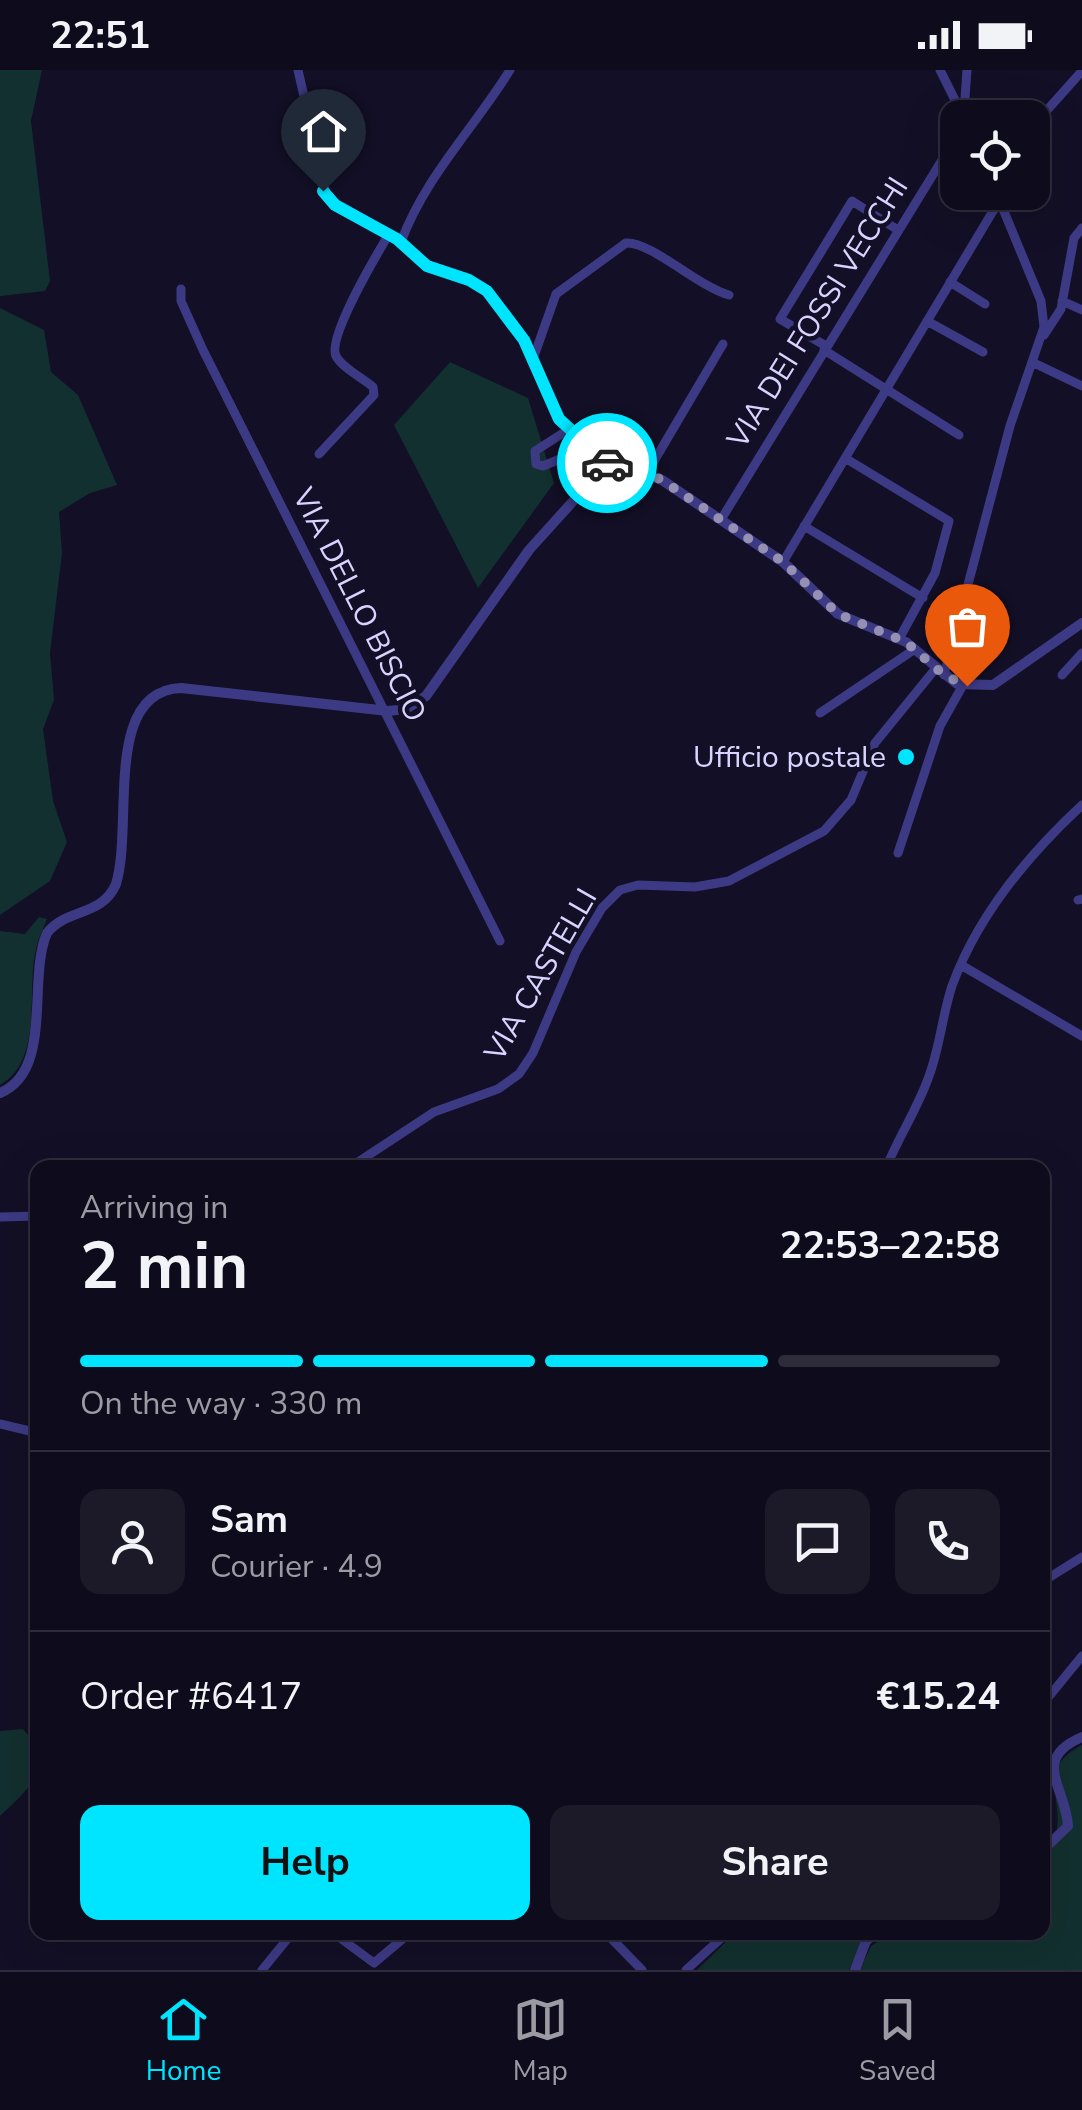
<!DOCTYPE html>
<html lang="en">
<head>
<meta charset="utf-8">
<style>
  :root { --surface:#0e0b1c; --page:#1c1929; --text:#f1f3f6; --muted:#9b9ba3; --line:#2e2b3b; --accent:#00e5ff }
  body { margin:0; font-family:"Nunito Sans",sans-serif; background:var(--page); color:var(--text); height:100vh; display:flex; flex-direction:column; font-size:38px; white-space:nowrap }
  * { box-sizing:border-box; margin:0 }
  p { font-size:32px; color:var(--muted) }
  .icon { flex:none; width:55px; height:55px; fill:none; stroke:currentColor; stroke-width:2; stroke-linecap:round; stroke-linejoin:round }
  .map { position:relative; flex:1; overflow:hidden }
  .drawer { position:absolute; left:30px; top:1090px; width:1020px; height:780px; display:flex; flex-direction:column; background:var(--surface); border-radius:20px; box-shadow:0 10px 40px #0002,0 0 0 2px var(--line) }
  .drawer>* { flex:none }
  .fabs { position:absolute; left:940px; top:30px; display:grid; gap:20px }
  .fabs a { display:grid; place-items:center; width:110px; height:110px; border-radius:20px; background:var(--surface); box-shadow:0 10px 40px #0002,0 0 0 2px var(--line); font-size:50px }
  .pin { position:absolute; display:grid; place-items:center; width:85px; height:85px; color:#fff; margin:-102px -42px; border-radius:50% 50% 50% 0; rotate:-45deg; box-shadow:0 0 10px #0007 }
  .pin .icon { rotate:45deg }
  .courier { position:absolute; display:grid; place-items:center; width:100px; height:100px; margin:-50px; border:8px solid #00e5ff; border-radius:50%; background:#fff; color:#222; box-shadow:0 2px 12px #0007 }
  .overview em { font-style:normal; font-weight:700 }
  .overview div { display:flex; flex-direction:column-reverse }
  .overview { display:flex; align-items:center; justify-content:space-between; height:170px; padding:0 50px }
  h1 { font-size:65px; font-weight:700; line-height:75px }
  .bar { display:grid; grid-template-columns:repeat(4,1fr); gap:15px 10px; align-content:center; height:120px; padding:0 50px }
  .bar i { height:12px; border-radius:8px; background:var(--line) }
  .bar .selected { background:var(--accent) }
  .bar p { grid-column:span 4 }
  .line { display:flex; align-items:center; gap:25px; padding:0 50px; border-top:2px solid var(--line) }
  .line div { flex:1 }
  .round { display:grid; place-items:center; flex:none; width:105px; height:105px; border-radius:20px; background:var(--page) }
  .primary-button { display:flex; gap:20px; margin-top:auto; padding:20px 50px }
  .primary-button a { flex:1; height:115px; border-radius:20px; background:var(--accent); color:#111; font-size:40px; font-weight:700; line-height:115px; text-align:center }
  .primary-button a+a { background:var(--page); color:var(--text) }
  .status { display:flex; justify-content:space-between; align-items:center; height:70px; padding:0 50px; background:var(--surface); direction:ltr }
  .status svg { height:28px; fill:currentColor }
  .tabs { display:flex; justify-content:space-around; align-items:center; height:140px; border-top:2px solid var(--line); background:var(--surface); font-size:28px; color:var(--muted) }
  .tabs a { display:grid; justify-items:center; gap:5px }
  .tabs .selected { color:var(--accent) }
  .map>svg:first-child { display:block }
</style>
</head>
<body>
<div class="status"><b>22:51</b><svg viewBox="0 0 49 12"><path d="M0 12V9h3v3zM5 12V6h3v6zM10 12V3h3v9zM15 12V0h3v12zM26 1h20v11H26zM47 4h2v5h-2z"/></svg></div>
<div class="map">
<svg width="1082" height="1900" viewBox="0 0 1082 1900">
  <rect width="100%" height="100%" fill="#130f26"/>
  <path fill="#12302f" d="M0,0H42L31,51L50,211L45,221L0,226Z
    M0,238L44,260L51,302L78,325L117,415L90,423L59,442L62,483L50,583L54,630L43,659L53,731L67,772L50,811L0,845Z
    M450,292L528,328L554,413L478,518L394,355Z
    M39,847L47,849C43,859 38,869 36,879C26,920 44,990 0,1015V861L25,864Z
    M23,1659C55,1697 30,1718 0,1746V1661Z
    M1082,1675V1900H860L871,1876L892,1863L1042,1862L1043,1788C1082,1743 1024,1705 1082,1675Z
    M735,1863H867L849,1900H697Z"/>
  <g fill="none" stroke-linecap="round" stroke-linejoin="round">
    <path stroke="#3d3a85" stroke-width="9" d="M298,0L327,128L397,169L429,197L466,208L487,221L524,270L561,352L616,399
      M940,0L964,48
      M964,42L967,0
      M1032,57L1082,1
      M401,172C425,107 474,58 510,0
      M950,212L985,234
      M181,219V231L203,280L500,871
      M1062,231L1082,240
      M927,251L983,282
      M1044,265L1061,239L1074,168L1082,158
      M826,276L780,249L852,131L898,160
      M824,280L959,365
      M533,289L556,224L626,173C650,171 699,217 729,225
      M1034,293L1082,316
      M568,360L535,381L536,394L543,396L587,378
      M319,384L374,325L373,317C363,308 342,298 336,286C327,268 377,184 389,164
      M845,388L949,451L935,503L899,569
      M647,403L723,274
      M722,448L958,64
      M804,456L923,528
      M783,492L999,131
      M944,605L1010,356L1044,257L1041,231L996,122
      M1062,605L1082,583
      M820,643L915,579
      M898,783L940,656L963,615
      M1078,830L1082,829
      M961,895L1082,966
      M349,1098L434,1042L498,1019L519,1004L533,983L576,882L602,838L620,820L638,815L695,817L729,811L824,761L851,730L875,673L936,598
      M886,1098C899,1066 918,1038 929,1006C940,977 942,946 952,916C977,847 1028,785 1082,735
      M0,1147L38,1146
      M0,1354L38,1363
      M1042,1512L1082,1487
      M1042,1635L1082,1586
      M332,1862L374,1893L411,1862
      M605,1862L642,1900
      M262,1900L293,1862
      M686,1900L728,1862"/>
    <path stroke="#3d3a85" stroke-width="10" d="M0,1023C54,1001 27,908 47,863C66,838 102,847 116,814C134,755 102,621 181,618L388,641L406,639L426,626L529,480L585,418L616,399L635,400L662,410L783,492L838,544L906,572L957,614L993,615L1082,553
      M1042,1781L1068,1756C1066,1718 1030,1689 1082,1667
      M855,1900L866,1871L877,1862"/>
  </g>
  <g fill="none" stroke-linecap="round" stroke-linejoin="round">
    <path stroke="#948fb3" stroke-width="10" stroke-dasharray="0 18" d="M607,393C621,403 644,401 662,410L783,492L838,544L906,572L944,605L967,616"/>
    <path stroke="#00e5ff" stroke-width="12" d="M323,121L335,135L397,169L427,196L469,210L487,221L524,270L559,349L607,393"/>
  </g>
  <circle fill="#00e5ff" stroke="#130f26" stroke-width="4" cx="906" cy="687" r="10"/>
  <g text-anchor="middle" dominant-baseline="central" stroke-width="9" stroke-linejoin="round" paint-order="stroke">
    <g font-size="30" fill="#d9d4ff" stroke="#130f26">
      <text transform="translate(818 243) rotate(-58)">VIA DEI FOSSI VECCHI</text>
      <text transform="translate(359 535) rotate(63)">VIA DELLO BISCIO</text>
      <text transform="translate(541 905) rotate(-60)">VIA CASTELLI</text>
    </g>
    <g font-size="30" fill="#d9d4ff" stroke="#130f26" text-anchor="end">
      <text x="886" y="687">Ufficio postale</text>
    </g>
  </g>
</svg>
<div class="fabs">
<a><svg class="icon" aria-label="locate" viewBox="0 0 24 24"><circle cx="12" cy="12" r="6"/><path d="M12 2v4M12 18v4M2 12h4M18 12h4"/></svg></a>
</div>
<div class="pin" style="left:967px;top:616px;background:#ea580c"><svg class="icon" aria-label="bag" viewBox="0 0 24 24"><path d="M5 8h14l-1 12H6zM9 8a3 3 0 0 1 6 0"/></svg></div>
<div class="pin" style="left:323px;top:121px;background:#1f2937"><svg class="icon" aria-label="home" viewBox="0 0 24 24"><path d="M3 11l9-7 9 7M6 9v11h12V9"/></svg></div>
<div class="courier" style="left:607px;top:393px"><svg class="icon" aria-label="car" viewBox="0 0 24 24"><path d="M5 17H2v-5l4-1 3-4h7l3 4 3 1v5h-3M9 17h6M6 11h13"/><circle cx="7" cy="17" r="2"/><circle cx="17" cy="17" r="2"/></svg></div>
<section class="drawer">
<div class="overview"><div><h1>2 min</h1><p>Arriving in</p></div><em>22:53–22:58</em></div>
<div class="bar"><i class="selected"></i><i class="selected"></i><i class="selected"></i><i></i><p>On the way · 330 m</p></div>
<div class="line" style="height:180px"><a class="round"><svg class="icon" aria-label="person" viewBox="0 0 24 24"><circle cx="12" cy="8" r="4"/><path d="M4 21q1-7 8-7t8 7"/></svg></a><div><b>Sam</b><p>Courier · 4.9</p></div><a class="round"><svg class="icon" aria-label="chat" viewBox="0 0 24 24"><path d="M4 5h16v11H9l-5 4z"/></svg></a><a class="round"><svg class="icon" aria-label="phone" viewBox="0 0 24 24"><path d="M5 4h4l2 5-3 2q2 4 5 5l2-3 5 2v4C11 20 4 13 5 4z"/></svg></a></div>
<div class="line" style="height:130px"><div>Order #6417</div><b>€15.24</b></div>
<div class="primary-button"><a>Help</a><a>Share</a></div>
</section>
</div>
<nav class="tabs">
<a class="selected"><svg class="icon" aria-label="home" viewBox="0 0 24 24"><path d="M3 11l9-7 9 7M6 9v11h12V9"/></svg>Home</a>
<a><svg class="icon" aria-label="map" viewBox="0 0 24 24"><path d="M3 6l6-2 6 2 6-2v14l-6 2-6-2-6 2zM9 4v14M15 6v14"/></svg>Map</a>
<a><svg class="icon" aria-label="saved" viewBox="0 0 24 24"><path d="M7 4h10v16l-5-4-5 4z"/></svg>Saved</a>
</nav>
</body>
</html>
